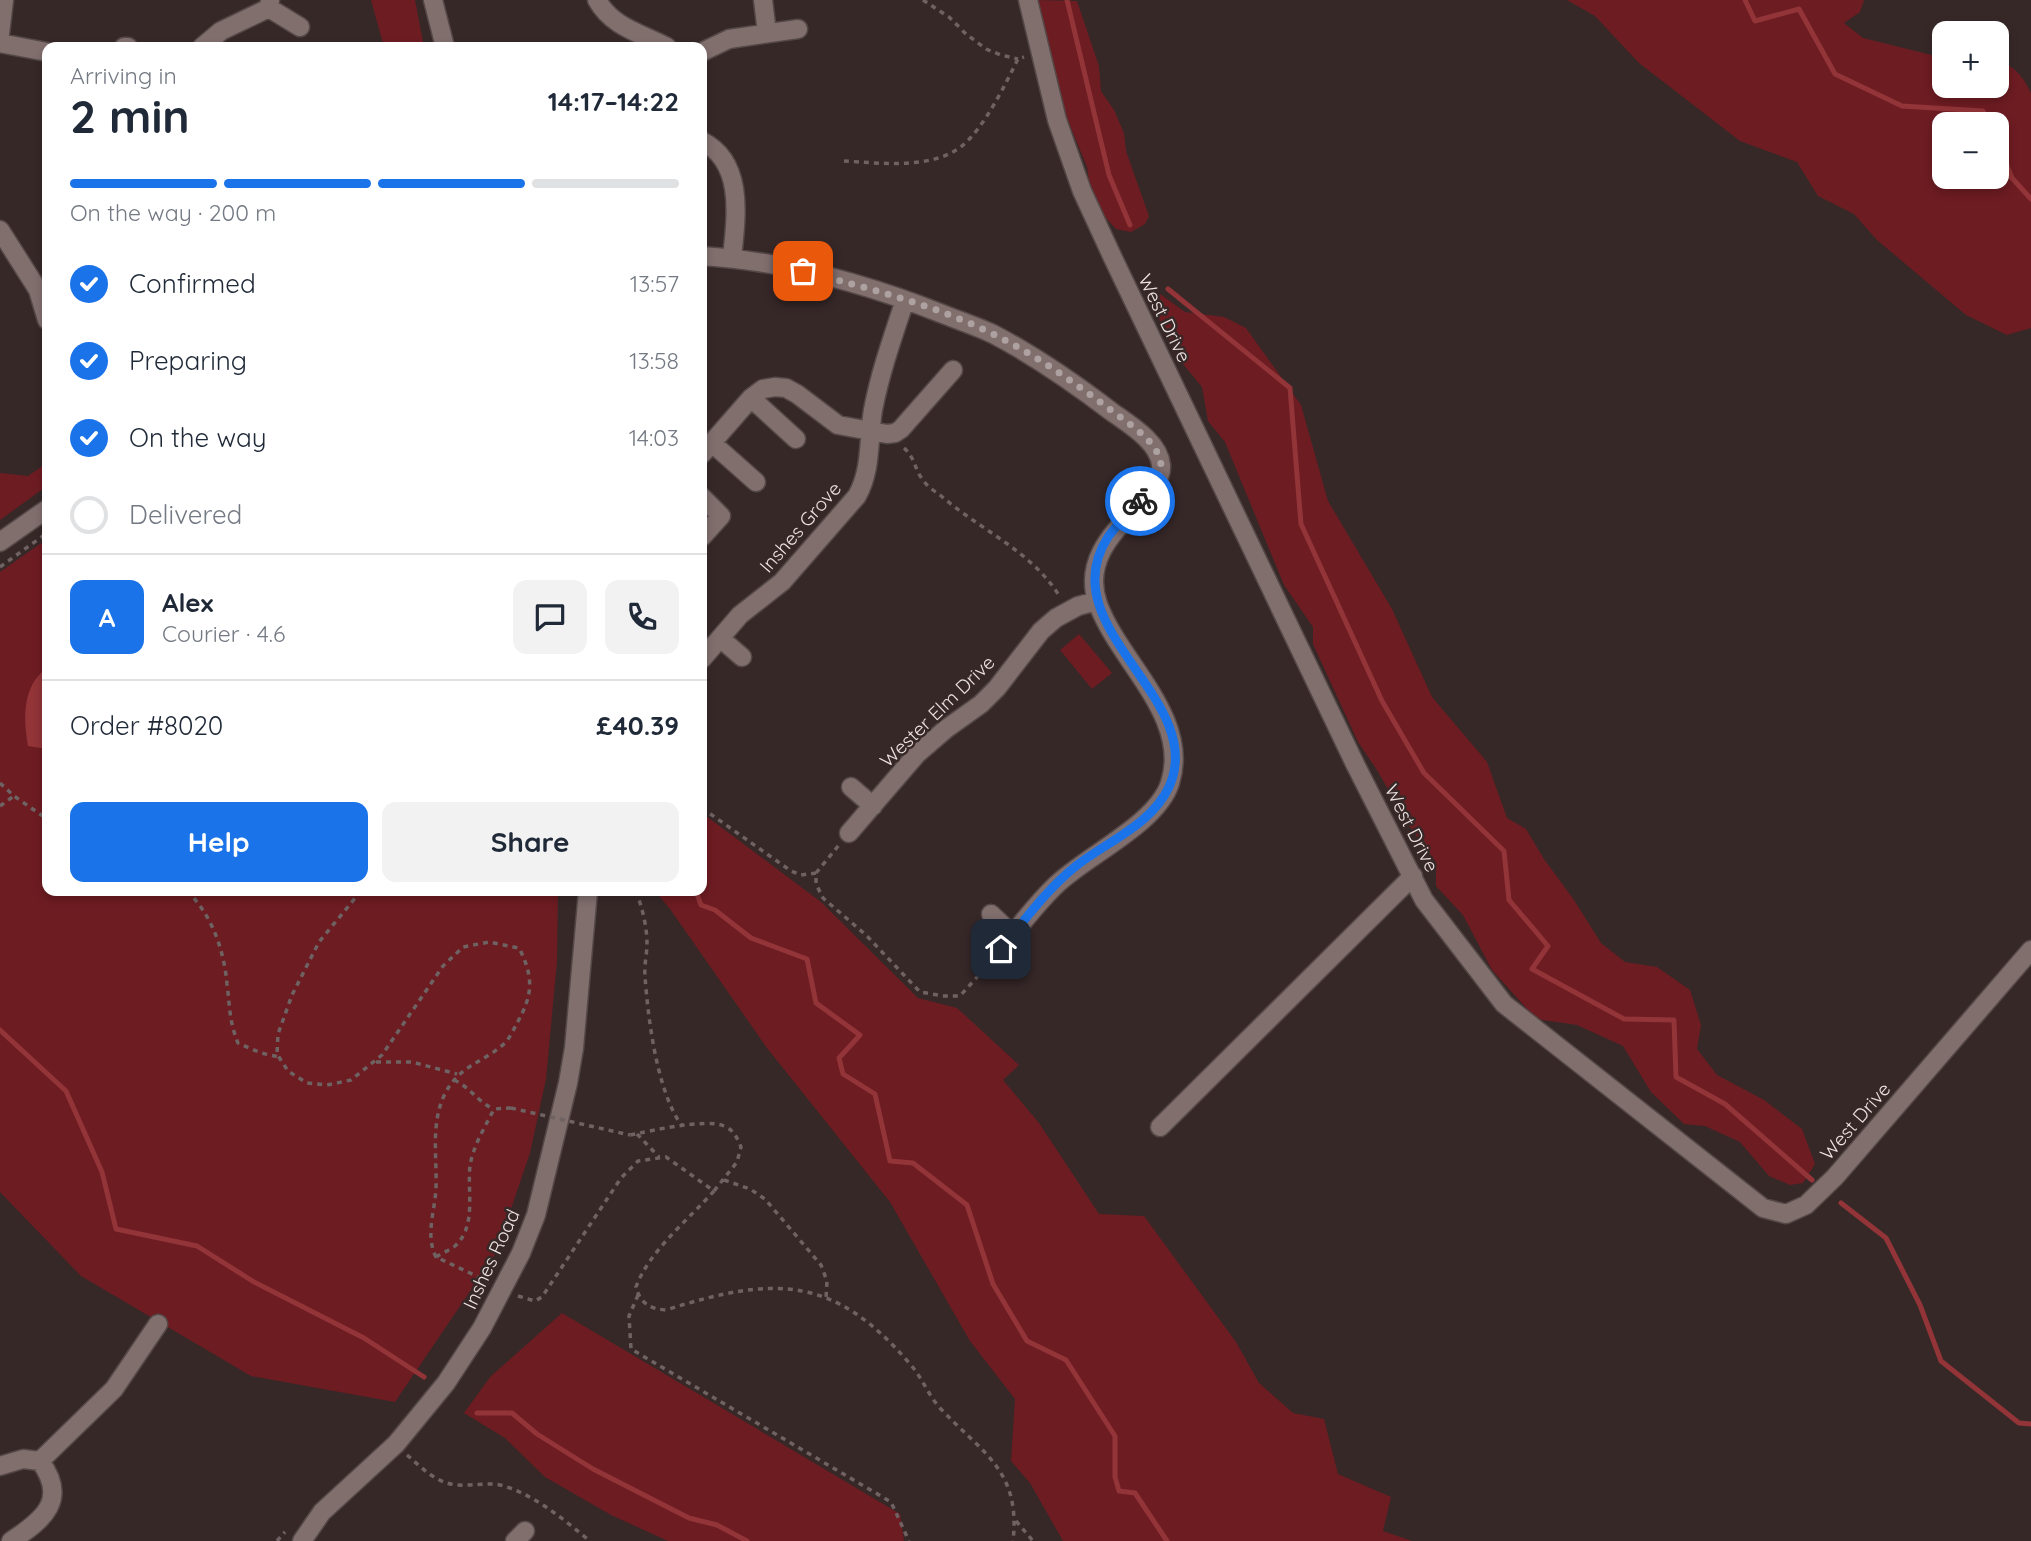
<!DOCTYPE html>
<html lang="en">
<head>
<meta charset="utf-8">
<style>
  :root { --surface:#fff; --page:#f2f2f3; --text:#1f2937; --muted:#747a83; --line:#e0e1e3; --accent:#1a73e8 }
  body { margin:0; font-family:Quicksand,sans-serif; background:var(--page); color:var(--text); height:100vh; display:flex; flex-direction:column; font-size:26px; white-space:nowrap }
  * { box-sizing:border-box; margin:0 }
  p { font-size:23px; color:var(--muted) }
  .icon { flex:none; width:38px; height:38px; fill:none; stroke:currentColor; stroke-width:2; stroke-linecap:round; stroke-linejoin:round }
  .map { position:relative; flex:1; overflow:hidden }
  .panel { position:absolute; left:42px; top:42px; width:665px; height:854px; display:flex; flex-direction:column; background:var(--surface); border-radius:14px; box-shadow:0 4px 10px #0003 }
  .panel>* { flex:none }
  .tools { position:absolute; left:1932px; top:21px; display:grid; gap:14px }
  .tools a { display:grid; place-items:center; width:77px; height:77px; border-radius:14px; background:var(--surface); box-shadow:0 4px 10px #0003; font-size:35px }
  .pin { position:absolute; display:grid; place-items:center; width:60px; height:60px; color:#fff; margin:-30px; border-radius:14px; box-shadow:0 4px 10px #0006 }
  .courier { position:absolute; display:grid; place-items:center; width:70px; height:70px; margin:-35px; border:5px solid #1a73e8; border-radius:50%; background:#fff; color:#222; box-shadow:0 2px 9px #0007 }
  .summary em { font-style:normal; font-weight:700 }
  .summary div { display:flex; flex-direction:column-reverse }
  .summary { display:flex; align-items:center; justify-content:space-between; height:119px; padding:0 28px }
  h1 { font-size:46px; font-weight:700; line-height:52px }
  .bar { display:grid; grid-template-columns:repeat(4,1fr); gap:10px 7px; align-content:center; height:84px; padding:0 28px }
  .bar i { height:9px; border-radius:5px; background:var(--line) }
  .bar .on { background:var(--accent) }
  .bar p { grid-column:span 4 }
  .line { display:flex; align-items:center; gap:18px; padding:0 28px; border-top:2px solid var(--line) }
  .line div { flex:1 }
  .round { display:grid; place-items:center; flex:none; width:74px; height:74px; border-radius:14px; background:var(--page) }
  ol { padding:0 28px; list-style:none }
  li { display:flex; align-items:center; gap:21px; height:77px }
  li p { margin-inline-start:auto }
  li .icon { padding:7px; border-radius:50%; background:var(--accent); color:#fff; stroke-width:4 }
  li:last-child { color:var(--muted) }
  li i { width:38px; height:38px; border:4px solid var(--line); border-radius:50% }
  .action { display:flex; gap:14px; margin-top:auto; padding:14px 28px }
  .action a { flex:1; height:80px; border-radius:14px; background:var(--accent); color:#fff; font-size:28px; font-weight:700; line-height:80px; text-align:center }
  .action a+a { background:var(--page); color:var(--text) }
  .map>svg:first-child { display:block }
</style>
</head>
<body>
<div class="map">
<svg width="2031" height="1541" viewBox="0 0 2031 1541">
  <rect width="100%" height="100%" fill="#372828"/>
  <path fill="#6d1c22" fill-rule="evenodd" d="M371,0H415L424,47H384Z
    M1034,0L1077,1L1099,66L1101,91L1114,110L1124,133L1126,151L1149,216L1145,224L1131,232L1116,229L1104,216L1096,203L1090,186L1087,167L1062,106Z
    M1567,0H1864L1860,12L1844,23L1863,38L1944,58V86H1997V62C2014,64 2024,78 2031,93V328L2007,335L1966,315L1877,240L1854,214L1818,196L1797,162L1740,141L1639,63L1595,16ZM1944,124H1997V177H1944Z
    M1160,294L1185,312L1224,317L1246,328L1301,405L1328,501L1392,609L1432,697L1487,762L1507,818L1526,829L1544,859L1574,900L1601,943L1625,962L1657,967L1690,990L1701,1025L1697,1049L1717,1075L1764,1100L1802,1129L1815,1164L1803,1183L1790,1185L1769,1176L1740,1142L1705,1126L1684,1124L1651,1092L1623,1046L1577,1025L1536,1019L1492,970L1463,915L1436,886V862L1410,827L1377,770L1358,742L1313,644V627L1284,585L1225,442L1208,421L1202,387L1179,359L1154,309Z
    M47,463V486L0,520V473L28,476Z
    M47,539V891H558L557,961L546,1079L530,1153L496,1253L395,1402L251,1376L81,1276L0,1192V572Z
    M1079,634L1112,673L1092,689L1060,650Z
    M702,813L821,902L918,998L957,1008L1019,1065L1003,1080L1039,1123L1099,1214L1144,1216L1236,1342L1259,1383L1293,1413L1324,1419L1338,1474L1391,1497L1383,1531L1412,1541H1063L1030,1483L1011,1461L1015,1399L970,1341L890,1202L767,1048L670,909L655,891H702Z
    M562,1313L900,1514L904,1541H668L611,1515L545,1477L505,1438L464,1413L491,1376Z"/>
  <path fill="#923438" d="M47,668V749L28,746C23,718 22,686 47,668Z"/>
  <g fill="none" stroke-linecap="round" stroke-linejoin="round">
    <path stroke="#923438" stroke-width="5" d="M1067,0L1109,175L1130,225
      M1745,0L1755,21L1799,9L1835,74L1902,106L1983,111L1989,124
      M1997,141L2012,178L2031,199
      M1168,289L1290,388L1301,524L1382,701L1424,773L1504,851L1509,900L1548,946L1532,969L1624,1019L1674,1020L1676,1077L1725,1104L1812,1180
      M696,891L701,905L715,910L751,938L807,959L816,1003L860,1035L839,1058L843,1074L875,1094L890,1161L913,1163L967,1205L993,1284L1027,1341L1066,1360L1115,1436V1477L1119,1491L1135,1493L1167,1541
      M0,1030L66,1091L102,1172L116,1229L197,1246L254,1282L364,1338L424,1377
      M1841,1203L1886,1238L1920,1305L1941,1361L2019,1423L2031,1424
      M477,1413H512L537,1434L593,1469L689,1518L717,1525L747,1541"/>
    <defs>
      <path id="minor" d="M270,0L269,8L300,27
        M433,0L445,47
        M597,0C613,28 641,33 667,47
        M763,0L767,33
        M1028,0L1057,120L1082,191L1112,256L1355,764L1424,900L1504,1004L1763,1208L1786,1214L1806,1205L1835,1177L2031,950
        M0,34L4,0
        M0,43L47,52
        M124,47H128
        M202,47L221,31L269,8
        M702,52L729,39L798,29
        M702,141C745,163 736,218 732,258
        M0,230L38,290L47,320
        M702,256C783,261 864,283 940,313C957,320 976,326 993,334C1035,356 1074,383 1112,412C1130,425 1159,442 1161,465C1164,504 1074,536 1098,604C1119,662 1191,717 1170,783C1157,824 1087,855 1056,885C1032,908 1011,937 990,963
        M751,398L796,439
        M712,443L756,482
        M702,454L751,398L763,389L775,387L786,388L797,394L838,425L887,434L895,433L901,429L953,370
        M702,497L721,516L702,537
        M0,542L47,509
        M720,638L742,657
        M702,659L740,615L782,582L857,496C872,469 868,440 873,410C880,373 893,336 905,300
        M851,787L873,806
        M849,833L917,754L946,729L981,704L997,688L1041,631L1056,618L1078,606L1097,601
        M991,914L1013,935
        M1160,1127L1413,876
        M40,1461L114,1389L158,1324
        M0,1466L23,1459L40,1461C68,1499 45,1519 11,1541
        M302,1541L322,1512L396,1444L446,1383L482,1328L521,1253L536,1215L568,1083L574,1048L588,891
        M515,1541L525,1531"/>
    </defs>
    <use href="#minor" stroke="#544847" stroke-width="21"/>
    <path stroke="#6f6262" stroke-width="3.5" stroke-dasharray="5 5" stroke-linecap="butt" d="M923,0L949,17L966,34L986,49L1001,55L1018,59
      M844,161C880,163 931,170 962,146C984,128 1005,85 1018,59L1024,57
      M904,448C916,459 914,469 923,480C927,486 934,491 940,495C980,530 1032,551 1060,597
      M0,567L47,533
      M0,783L14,796L47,819
      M0,806L14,796
      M702,808L791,871L801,875L816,873V884L823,898L866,935L920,992L944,996H960L979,975
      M816,873L839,845
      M187,891C212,915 224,950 227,984C230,1007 229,1021 238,1043L261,1053L279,1057
      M361,891L319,942L292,995L278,1034L277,1054L288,1071L307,1083L327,1085L351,1080L382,1055L443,966L463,947L489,942L519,948C534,977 533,995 517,1023C514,1029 510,1037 506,1042C483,1064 458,1064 443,1098C431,1127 437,1157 436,1188C435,1211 425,1235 436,1257L489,1282
      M636,891C642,907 647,926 647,944C647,954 644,965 645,976C648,1019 657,1092 682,1126
      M376,1062H412L457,1074
      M454,1080C471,1088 476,1100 493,1109
      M637,1134L659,1157
      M724,1180L750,1189L765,1199L821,1265L827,1281L826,1298
      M714,1191C689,1219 649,1251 636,1287C640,1303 650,1309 666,1310C773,1276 833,1274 910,1364C922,1377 928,1395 940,1408C982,1453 1021,1470 1013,1541
      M436,1257C442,1253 450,1250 455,1246C477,1226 467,1192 470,1166C473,1146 485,1127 494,1109L511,1108
      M638,1295L629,1316L631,1349L891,1502L909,1541
      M518,1296L535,1301L542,1297L621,1178L638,1161L666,1157L714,1191L737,1162L741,1147C737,1138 734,1130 724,1126C706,1118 650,1131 630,1135
      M407,1455C422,1468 437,1484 458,1485C474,1486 492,1481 507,1487C539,1498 564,1520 590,1541
      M1016,1521L1033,1541
      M277,1541L285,1532"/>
    <use href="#minor" stroke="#816f6e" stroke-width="18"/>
    <path stroke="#6f6262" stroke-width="3.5" stroke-dasharray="5 5" stroke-linecap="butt" d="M511,1108L630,1135"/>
  </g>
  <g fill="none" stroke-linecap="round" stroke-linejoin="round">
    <path stroke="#ada2a1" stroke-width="7" stroke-dasharray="0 12.6" d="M803,271C867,288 932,304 991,333C1034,354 1074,382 1112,411C1129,424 1159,442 1161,465C1162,480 1149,491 1140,501"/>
    <path stroke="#1a73e8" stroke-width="9" d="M1001,949C1024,921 1047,889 1076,866C1108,841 1151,825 1169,787C1209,699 1049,628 1108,537C1117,524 1130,513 1140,501"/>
  </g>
  <g text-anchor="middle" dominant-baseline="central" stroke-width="5" stroke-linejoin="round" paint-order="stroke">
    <g font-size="19" fill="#ede3e2" stroke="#372828">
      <text transform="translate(1165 318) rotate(64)">West Drive</text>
      <text transform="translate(800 527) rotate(-49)">Inshes Grove</text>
      <text transform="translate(937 711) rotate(-44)">Wester Elm Drive</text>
      <text transform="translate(1412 828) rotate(63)">West Drive</text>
      <text transform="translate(1855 1121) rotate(-49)">West Drive</text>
      <text transform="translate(491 1259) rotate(-65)">Inshes Road</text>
    </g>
  </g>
</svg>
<div class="tools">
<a>+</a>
<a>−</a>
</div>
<div class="pin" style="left:803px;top:271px;background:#ea580c"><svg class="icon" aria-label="bag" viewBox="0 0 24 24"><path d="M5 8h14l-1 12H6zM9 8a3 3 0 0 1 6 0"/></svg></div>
<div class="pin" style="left:1001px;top:949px;background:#1f2937"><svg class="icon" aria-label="home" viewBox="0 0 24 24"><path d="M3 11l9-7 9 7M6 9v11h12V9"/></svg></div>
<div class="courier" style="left:1140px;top:501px"><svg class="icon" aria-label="bike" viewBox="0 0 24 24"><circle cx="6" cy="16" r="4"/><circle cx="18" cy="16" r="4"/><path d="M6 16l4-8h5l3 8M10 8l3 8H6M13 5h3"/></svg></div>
<section class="panel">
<div class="summary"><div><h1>2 min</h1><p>Arriving in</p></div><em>14:17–14:22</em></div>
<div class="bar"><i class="on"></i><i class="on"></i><i class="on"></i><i></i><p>On the way · 200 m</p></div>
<ol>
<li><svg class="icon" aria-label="check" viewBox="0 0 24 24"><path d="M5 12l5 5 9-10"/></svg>Confirmed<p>13:57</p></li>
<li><svg class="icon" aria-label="check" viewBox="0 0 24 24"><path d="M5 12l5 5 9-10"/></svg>Preparing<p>13:58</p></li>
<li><svg class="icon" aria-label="check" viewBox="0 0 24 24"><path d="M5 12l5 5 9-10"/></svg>On the way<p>14:03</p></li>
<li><i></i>Delivered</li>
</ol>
<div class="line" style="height:126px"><b class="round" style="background:var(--accent);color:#fff">A</b><div><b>Alex</b><p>Courier · 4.6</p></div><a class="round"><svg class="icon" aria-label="chat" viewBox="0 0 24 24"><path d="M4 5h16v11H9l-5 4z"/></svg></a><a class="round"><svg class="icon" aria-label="phone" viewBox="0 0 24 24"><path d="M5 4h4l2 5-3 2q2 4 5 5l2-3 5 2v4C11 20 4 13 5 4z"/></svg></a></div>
<div class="line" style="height:91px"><div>Order #8020</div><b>£40.39</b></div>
<div class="action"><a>Help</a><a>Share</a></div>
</section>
</div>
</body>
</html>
